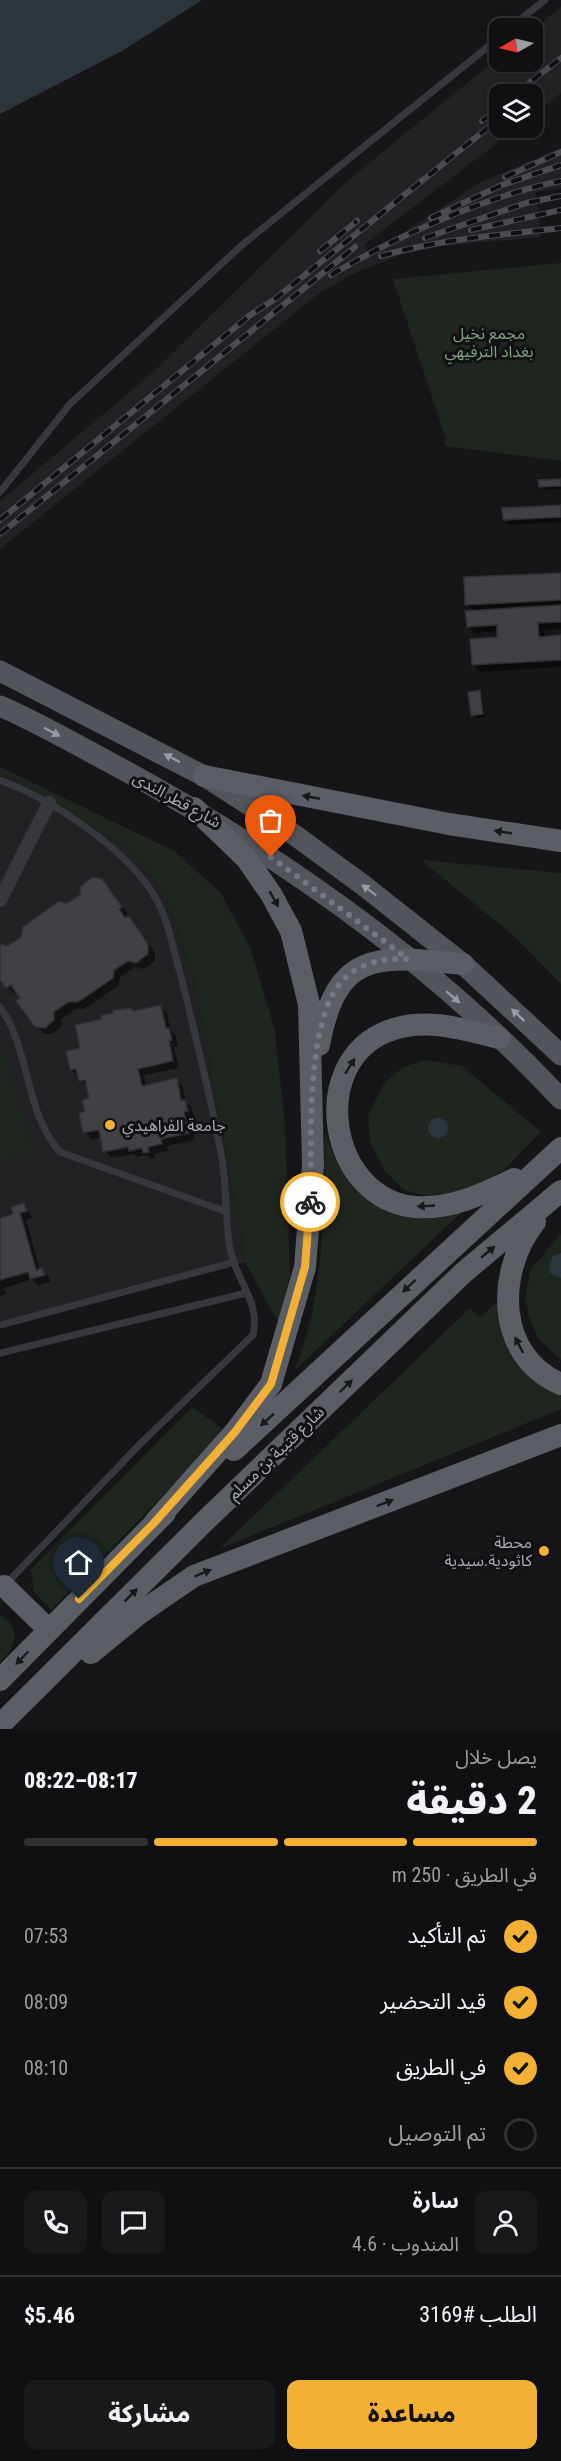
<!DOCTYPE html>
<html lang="ar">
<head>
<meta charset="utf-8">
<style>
  :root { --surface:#101012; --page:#19191b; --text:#f1f3f6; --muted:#9c9d9f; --line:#303032; --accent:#f2b134 }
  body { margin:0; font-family:"Roboto Condensed","Noto Sans Arabic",sans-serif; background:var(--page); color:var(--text); direction:rtl; height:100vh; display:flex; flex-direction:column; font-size:22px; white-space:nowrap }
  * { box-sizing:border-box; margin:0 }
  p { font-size:20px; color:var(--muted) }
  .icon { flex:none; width:33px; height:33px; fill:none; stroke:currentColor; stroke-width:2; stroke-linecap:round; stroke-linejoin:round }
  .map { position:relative; height:1729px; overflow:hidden; direction:ltr }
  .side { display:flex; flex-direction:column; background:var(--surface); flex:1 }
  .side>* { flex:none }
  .needle { width:39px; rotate:262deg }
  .tools { position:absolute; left:489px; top:18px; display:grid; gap:12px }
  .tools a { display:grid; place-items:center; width:54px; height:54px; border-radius:12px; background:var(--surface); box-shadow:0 3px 9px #0003,0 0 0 2px var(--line); font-size:30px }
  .pin { position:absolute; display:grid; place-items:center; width:51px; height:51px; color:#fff; margin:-62px -26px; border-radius:50% 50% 50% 0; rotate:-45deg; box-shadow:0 0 6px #0007 }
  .pin .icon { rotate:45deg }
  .courier { position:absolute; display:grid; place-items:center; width:60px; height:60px; margin:-30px; border:4px solid #f2b134; border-radius:50%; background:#fff; color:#222; box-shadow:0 2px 8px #0007 }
  .summary em { font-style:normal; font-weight:800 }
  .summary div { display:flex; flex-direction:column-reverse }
  .summary { display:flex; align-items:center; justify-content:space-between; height:102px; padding:0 24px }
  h1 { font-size:39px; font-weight:800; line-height:45px }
  .bar { display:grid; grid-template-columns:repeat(4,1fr); gap:9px 6px; align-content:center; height:72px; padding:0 24px }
  .bar i { height:8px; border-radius:4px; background:var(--line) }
  .bar .active { background:var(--accent) }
  .bar p { grid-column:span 4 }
  .line { display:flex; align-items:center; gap:15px; padding:0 24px; border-top:2px solid var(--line) }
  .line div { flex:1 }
  .round { display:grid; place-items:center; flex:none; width:63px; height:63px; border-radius:12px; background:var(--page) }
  ol { padding:0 24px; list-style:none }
  li { display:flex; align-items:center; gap:18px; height:66px }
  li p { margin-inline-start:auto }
  li .icon { padding:6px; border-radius:50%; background:var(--accent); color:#111; stroke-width:4 }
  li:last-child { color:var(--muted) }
  li i { width:33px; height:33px; border:3px solid var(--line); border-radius:50% }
  .cta { display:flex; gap:12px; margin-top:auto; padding:12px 24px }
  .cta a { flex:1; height:69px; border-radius:12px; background:var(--accent); color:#111; font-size:24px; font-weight:800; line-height:69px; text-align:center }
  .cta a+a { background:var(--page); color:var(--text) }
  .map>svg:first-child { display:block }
</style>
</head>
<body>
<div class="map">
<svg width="561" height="1729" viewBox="0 0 561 1729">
  <rect width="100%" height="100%" fill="#161618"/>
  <path fill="#222225" d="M561,7V93L533,115L532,94H500V128H517L365,244L368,251L397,237L479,183L561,148V188L536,192L541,237L442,246L403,254L355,273L318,294L0,549V501L151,374L344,184L392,144L499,57L500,62H532L533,30Z
    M0,771L126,847L166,895L195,987L245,1262L0,1328Z"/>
  <path fill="#1e261f" d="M561,263V461L445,446L446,439L393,279Z
    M0,767L174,851L221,893L251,950L275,1031L285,1127L290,1275L279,1323L245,1262L195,987L166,895L126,847L0,771Z
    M421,860L561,873V984L514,936Z
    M0,1037L34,1151L0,1162Z
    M426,1060L462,1066L541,1132L503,1171L467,1191L431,1197L404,1190L385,1171L370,1142L368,1115L385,1082L403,1067Z
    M325,1130C336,1176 370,1216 421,1218C435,1218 450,1214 463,1211L294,1371C326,1294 323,1211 325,1130Z
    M561,1234V1360L538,1338L529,1317L525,1298L531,1269Z
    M498,1301L561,1394V1409L219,1549L470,1308L480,1317Z
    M192,1407L226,1431L51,1610L34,1592L31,1569Z
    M0,1615C22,1627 16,1648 0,1662Z"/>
  <path fill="#2c353c" d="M0,0H202L122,51L0,114Z
    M428 1128a10 10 0 1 1 20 0a10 10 0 1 1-20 0Z
    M561,1253V1278L550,1273L549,1264L553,1256Z"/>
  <path fill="#0007" d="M561,480V489L544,490L540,487Z
    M561,506V522L509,525L504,520Z
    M561,574V629L544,630L545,638L561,637V667L480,672L474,665L499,639L498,631L475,633L468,626L475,612L467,604Z
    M479,692L482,695L485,717L475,718L472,715Z
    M101,880L128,914L125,916L127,919L135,925L155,952V961L143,969L135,967L120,977L119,985L85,1009H76L61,1019V1027L52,1034H44L36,1026L18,991L14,994L0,977V946L8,948Z
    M160,1007L167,1013L171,1031L176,1036L178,1046L174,1047L179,1068L144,1075L146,1086L176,1080L183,1087L186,1103L192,1108L194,1117L190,1118L195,1140L167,1146L168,1151L154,1154L155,1158L151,1159L147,1155L137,1157L133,1154L112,1158L105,1151L102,1137L92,1139L85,1132L91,1099L87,1087L71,1069L81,1049L103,1020L132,1009L135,1012Z
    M24,1205L33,1218L26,1220L40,1270L49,1276L50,1282L38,1285L32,1279L4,1288L6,1294L0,1296V1219L15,1215Z"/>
  <path fill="#404145" stroke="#303034" stroke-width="1.5" d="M561,479V486L539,487L538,480Z
    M561,505V517L503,520L502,508Z
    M561,573V600L465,605L464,577Z
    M561,605V622L538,623L539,637L561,635V660L472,665L470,639L497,637V625L467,627L465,611Z
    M480,690L483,714L471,716L468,692Z
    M93,877L102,879L122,907L119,909L125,918L129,916L148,944V954L136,963L128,961L114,970L113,978L78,1002H69L54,1012V1020L45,1028L35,1027L16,1001L20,998L11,985L6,988L0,980V944L8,946L21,937L23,927L59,901L66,904L80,895L81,886Z
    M161,1005L166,1028H169L172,1040L169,1041L173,1061L138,1069L142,1086L177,1078L181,1101L185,1100L188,1111L184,1112L189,1133L161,1139L162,1144L148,1147L149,1152L143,1153L142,1148L129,1151L128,1147L103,1152L99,1130L83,1133L79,1113L85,1111L82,1100L89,1098L85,1080L79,1081L76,1069L70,1070L66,1051L80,1048L75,1025L102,1019L101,1015L113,1013V1010L132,1008L133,1011Z
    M24,1203L27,1211L20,1213L36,1270L42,1268L45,1275L30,1279L28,1272L0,1280V1218L13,1214L11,1207Z"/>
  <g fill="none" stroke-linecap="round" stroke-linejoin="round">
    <path stroke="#37383d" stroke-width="7" d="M509,28L545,0
      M0,492L70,404L242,245L500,37
      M0,780C51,799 121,845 152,892C168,916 173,949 181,977C196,1037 211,1098 222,1159C227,1189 225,1220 230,1249C236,1280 261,1303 253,1335L141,1443L6,1584
      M0,1007C31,1050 24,1112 60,1152L227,1212
      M0,1325L235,1262
      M0,1353L246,1293"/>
    <path stroke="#37383d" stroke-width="14" d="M0,900L49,803"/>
    <path stroke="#53555c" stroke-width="21" d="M0,671L204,776L285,828L363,885L463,964L561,1055
      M0,706C37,722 73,743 109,762C275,851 432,961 561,1099"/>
    <path stroke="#5b5e65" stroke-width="22" d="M204,776L449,824L561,841
      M499,1038C463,1029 425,1017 388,1031C307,1062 328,1199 415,1207C450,1210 483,1194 514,1179
      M319,1045C337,948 379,956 463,964
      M535,1222C496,1271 495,1356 561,1384
      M234,1450L561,1148
      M154,1523L235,1432L271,1384L305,1267L313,1164L309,1004L291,931L271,894L246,858L194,808
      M4,1586L49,1630
      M91,1653L140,1613L194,1576L561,1435
      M0,1680L165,1513
      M0,1725L206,1520L463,1273L561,1191"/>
    <defs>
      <path id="rail" d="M515,94L561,58
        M482,121L500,107
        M505,177L561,152
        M431,218L502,185L561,165
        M471,230L561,210
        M425,238L526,203L561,196
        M320,251L357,221
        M381,256C441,239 500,235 561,228
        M331,275C397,236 486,196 561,181
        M0,520L249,316L275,299L500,118
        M0,534L355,247"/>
    </defs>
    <use href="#rail" stroke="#4a4c52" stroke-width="6"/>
    <use href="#rail" stroke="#111113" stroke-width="4" stroke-dasharray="11" stroke-linecap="butt"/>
  </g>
  <defs><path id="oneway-solid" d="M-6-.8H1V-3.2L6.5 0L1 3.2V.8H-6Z" transform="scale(1.5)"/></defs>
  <g fill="#979ba6">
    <use href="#oneway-solid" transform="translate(52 732) rotate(28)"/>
    <use href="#oneway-solid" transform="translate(172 758) rotate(-152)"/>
    <use href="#oneway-solid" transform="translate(369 890) rotate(-143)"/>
    <use href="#oneway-solid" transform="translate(453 997) rotate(41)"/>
    <use href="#oneway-solid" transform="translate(518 1015) rotate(-137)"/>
  </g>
  <g fill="#18191b">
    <use href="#oneway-solid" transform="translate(311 797) rotate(-169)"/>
    <use href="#oneway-solid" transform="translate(503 832) rotate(-171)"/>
    <use href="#oneway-solid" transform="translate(274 899) rotate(60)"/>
    <use href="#oneway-solid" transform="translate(350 1066) rotate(-58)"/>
    <use href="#oneway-solid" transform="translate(426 1206) rotate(177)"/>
    <use href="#oneway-solid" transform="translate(488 1252) rotate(-40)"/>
    <use href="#oneway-solid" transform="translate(409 1286) rotate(137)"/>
    <use href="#oneway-solid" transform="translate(519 1345) rotate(-117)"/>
    <use href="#oneway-solid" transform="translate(346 1386) rotate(-44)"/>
    <use href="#oneway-solid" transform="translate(267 1420) rotate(138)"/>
    <use href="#oneway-solid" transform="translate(385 1503) rotate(-21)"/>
    <use href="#oneway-solid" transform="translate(203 1573) rotate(-22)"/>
    <use href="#oneway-solid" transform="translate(131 1595) rotate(-45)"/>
    <use href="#oneway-solid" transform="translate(22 1658) rotate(134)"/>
  </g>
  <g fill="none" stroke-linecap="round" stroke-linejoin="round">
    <path stroke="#757880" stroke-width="6" stroke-dasharray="0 10.8" d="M271,857L408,959C385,958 361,962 344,979C303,1020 313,1146 310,1202"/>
    <path stroke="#f2b134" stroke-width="8" d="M79,1599L154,1523L235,1432L271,1384L305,1267L310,1202"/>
  </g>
  <g fill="#f2b134" stroke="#111113" stroke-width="2">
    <circle cx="110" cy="1125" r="6"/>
    <circle cx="544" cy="1551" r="6"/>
  </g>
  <g text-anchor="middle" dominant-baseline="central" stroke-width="6" stroke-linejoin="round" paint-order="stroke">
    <g font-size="16" fill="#7fa381" stroke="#111113">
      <text x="489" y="333">مجمع نخيل<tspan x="489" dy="18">بغداد الترفيهي</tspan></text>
    </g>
    <g font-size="16" fill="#a8adb8" stroke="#111113">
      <text transform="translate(177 800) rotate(29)">شارع قطر الندى</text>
      <text transform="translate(276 1453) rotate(-44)">شارع قتيبة بن مسلم</text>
    </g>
    <g font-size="16" fill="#a8adb8" stroke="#111113" text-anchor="start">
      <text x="122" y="1125">جامعة الفراهيدي</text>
      <text x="532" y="1542" text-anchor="end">محطة<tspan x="532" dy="18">كاثودية.سيدية</tspan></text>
    </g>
  </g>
</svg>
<div class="tools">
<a><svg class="needle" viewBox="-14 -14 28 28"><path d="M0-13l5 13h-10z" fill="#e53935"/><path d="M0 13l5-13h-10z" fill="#9c9d9f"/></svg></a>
<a><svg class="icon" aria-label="layers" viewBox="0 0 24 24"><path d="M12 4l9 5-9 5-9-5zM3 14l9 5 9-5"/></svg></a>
</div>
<div class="pin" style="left:271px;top:857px;background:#ea580c"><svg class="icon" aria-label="bag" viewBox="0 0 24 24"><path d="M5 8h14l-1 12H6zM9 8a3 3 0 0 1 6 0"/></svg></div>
<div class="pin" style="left:79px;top:1599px;background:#1f2937"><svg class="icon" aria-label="home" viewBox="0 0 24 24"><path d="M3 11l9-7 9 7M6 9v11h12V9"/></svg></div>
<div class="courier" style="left:310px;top:1202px"><svg class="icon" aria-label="bike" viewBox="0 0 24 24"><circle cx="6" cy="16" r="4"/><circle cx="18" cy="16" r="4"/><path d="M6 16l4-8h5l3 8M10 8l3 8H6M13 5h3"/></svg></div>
</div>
<section class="side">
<div class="summary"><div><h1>2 دقيقة</h1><p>يصل خلال</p></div><em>08:17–08:22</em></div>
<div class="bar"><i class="active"></i><i class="active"></i><i class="active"></i><i></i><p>في الطريق · 250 m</p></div>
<ol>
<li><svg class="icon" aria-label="check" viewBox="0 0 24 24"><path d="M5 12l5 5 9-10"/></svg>تم التأكيد<p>07:53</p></li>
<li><svg class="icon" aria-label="check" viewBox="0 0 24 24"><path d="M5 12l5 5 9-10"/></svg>قيد التحضير<p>08:09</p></li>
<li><svg class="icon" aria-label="check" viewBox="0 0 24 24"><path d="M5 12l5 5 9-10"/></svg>في الطريق<p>08:10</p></li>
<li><i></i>تم التوصيل</li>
</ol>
<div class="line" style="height:108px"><a class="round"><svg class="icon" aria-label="person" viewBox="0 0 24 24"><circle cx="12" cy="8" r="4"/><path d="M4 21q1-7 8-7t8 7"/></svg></a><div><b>سارة</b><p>المندوب · 4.6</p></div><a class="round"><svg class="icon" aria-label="chat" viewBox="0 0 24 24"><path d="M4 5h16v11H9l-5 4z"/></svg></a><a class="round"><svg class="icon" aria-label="phone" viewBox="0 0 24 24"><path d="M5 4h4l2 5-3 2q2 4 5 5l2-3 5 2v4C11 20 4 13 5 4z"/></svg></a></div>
<div class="line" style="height:78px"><div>الطلب #3169</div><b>$5.46</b></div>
<div class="cta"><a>مساعدة</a><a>مشاركة</a></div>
</section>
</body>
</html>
